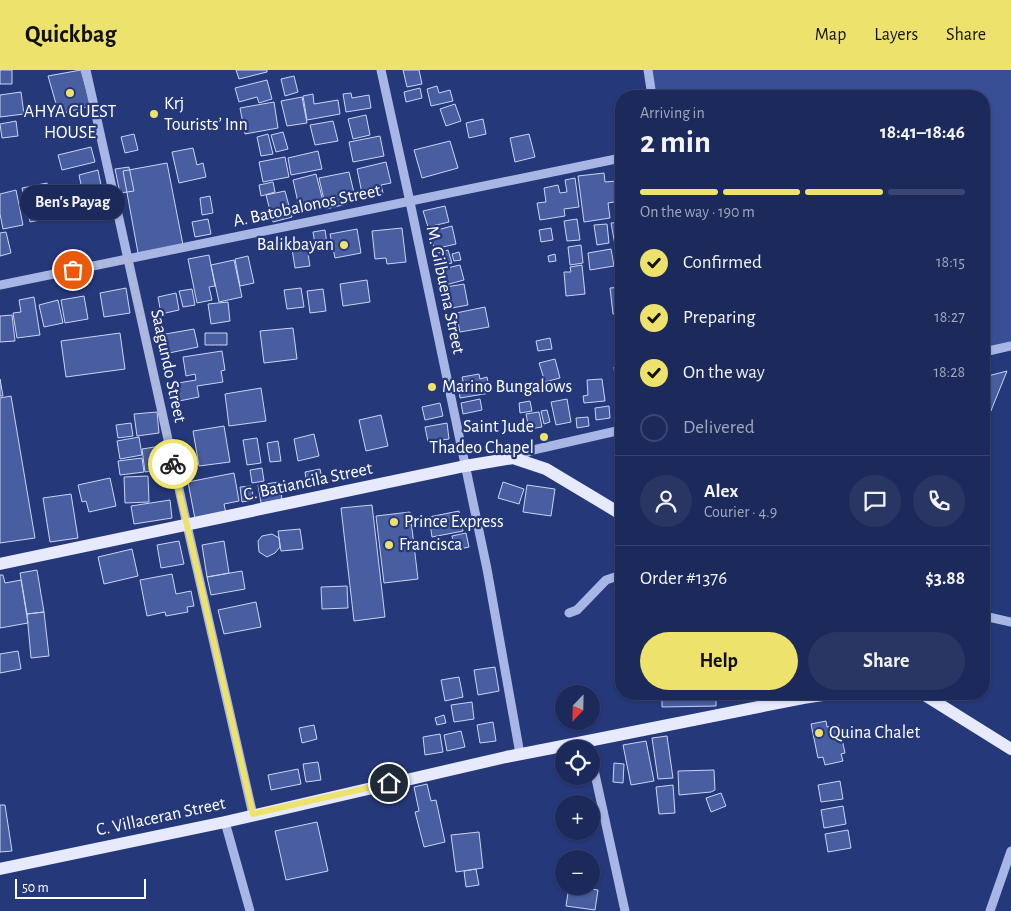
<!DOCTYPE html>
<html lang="en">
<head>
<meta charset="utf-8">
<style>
  :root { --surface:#1c2a5b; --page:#293664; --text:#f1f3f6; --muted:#a0a7bb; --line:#3a4671; --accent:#ede26b }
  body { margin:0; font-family:"Alegreya Sans",sans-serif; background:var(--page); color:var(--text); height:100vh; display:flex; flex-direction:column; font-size:19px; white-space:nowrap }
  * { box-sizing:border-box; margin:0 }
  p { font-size:16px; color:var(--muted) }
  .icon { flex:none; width:28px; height:28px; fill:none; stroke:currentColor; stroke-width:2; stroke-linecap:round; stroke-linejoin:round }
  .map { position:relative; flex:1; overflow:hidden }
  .panel { position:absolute; left:615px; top:20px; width:375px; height:610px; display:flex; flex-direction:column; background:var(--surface); border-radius:20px; box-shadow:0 1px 4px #0004,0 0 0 1px var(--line) }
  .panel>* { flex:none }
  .needle { width:32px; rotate:202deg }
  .controls { position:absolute; left:555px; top:615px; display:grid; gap:10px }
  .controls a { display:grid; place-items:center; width:45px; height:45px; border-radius:50%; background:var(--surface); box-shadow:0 1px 4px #0004,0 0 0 1px var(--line); font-size:25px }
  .scale { position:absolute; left:15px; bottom:12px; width:131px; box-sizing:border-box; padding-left:5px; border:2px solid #fff; border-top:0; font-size:14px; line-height:18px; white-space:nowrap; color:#fff; -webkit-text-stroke:4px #253879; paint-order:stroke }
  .pin { position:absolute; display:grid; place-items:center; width:42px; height:42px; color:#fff; margin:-21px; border:2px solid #fff; border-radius:50%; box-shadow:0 1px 5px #0007 }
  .courier { position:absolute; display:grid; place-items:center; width:50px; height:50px; margin:-25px; border:4px solid #ede26b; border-radius:50%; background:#fff; color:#222; box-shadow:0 1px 6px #0007 }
  .bubble { position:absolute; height:35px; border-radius:18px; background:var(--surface); box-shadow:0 1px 4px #0004,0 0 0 1px var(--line); font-size:16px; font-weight:700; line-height:35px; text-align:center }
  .summary em { font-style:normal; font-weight:700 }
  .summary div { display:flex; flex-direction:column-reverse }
  .summary { display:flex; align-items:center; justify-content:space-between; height:85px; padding:0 25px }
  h1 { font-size:32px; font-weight:700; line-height:38px }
  .bar { display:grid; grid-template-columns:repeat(4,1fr); gap:8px 5px; align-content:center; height:60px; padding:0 25px }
  .bar i { height:6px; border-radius:4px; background:var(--line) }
  .bar .selected { background:var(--accent) }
  .bar p { grid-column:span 4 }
  .line { display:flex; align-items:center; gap:12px; padding:0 25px; border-top:1px solid var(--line) }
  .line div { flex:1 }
  .round { display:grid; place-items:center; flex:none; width:52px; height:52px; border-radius:26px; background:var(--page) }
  ol { padding:0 25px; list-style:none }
  li { display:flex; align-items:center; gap:15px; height:55px }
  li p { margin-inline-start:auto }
  li .icon { padding:5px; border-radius:50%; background:var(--accent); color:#111; stroke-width:4 }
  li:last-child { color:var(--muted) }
  li i { width:28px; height:28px; border:2px solid var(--line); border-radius:50% }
  .action { display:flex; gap:10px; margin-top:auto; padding:10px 25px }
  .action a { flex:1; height:58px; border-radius:30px; background:var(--accent); color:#111; font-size:20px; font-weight:700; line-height:58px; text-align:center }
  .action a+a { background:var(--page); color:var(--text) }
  header { display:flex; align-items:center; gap:30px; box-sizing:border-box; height:70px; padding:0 25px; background:var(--accent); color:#111 }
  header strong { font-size:24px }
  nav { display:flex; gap:28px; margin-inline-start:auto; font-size:18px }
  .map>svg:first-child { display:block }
</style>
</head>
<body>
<header>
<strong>Quickbag</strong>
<nav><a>Map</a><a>Layers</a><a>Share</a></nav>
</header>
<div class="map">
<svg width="1011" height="841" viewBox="0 0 1011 841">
  <rect width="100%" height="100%" fill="#253879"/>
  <path fill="#384f96" d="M649,0H1011V276L984,282V26H653Z"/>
  <path fill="#495ea0" stroke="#c9d4f3" d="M0,0H12V14H0Z
    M81,0L91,36L59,44L48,6Z
    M236,0H267V2L239,9Z
    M403,0H419L422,14L407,17Z
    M294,6L298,22L285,26L281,9Z
    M267,10L272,29L259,33L257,27L239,32L235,18Z
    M437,16L439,23L450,20L453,31L431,36L427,19Z
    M420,18L422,28L406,32L404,22Z
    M21,22L24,44L0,47V25Z
    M351,23L352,28L369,25L371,38L346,42L343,24Z
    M313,24L314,34L338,30L340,44L307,50L303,26Z
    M302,27L307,53L287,56L281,31Z
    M274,32L278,58L245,64L240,38Z
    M455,34L461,51L446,56L440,39Z
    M366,45L370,65L353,69L348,49Z
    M483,49L486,64L469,68L466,53Z
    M16,51L18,66L2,68L0,54Z
    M333,51L338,71L315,75L310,55Z
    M283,62L288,79L276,82L271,65Z
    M134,64L138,80L125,83L121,67Z
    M268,64L273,84L261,86L257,67Z
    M529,64L535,87L515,92L510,68Z
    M380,66L384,86L353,92L349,72Z
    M450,71L458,98L422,108L414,80Z
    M91,77L95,92L62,100L58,85Z
    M193,78L197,95L203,93L206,107L179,113L172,82Z
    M318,81L322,99L291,105L288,88Z
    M285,87L289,107L263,112L259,92Z
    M386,92L391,113L381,115L383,123L363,128L357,99Z
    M167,93L183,175L138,183L123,101Z
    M129,97L134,121L120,123L115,99Z
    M98,100L103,125L84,129L79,105Z
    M349,102L355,127L346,128L347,134L326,139L319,108Z
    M604,103L605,112L617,111L620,131L608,133L610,148L584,152L578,106Z
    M316,104L323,131L299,137L293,110Z
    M575,108L579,137L564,139L565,146L540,150L537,133L546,132L544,118L558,115L560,123L567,122L565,110Z
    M273,112L275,122L261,126L259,115Z
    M47,113L54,147L30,152L22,118Z
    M16,120L23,155L3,159L0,144V124Z
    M285,121L292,147L273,152L266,125Z
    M210,126L213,143L202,145L200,128Z
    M445,136L449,152L428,157L423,141Z
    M208,149L211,164L195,167L192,152Z
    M577,149L580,170L567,171L564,151Z
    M621,152V174L615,175L611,153Z
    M607,154L609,173L597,175L594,155Z
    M452,156L456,174L434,179L430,162Z
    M402,158L406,192L387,194L386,188L375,189L372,161Z
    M551,158L553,170L541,172L539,160Z
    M357,159L361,183L335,188L330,164Z
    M325,160L327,173L315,174L313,162Z
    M6,162L11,183L0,186V163Z
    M581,175L583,193L570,195L568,177Z
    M307,177L310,196L295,198L292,179Z
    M611,179L614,196L590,200L588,183Z
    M448,180L452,193L438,196L435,184Z
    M459,182L461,190L454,191L452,184Z
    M555,184L556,191L549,192L548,186Z
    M209,185L215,216L209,217L212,230L197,233L188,189Z
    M248,186L254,213L240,216L235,189Z
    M234,190L242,227L219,232L211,195Z
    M460,195L464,210L442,216L438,200Z
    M582,195L585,224L566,226L564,202H571L570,197Z
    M367,210L370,232L343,236L340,214Z
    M464,214L468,235L452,238L451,233L443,234L440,218Z
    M621,217V243L613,244L610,218Z
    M126,218L130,243L104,247L100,223Z
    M301,218L304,237L287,239L284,220Z
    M192,219L195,235L183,237L179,221Z
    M323,219L326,241L310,243L307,221Z
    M176,223L179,240L161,244L158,227Z
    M84,226L88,249L65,253L61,230Z
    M34,227L40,265L17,268L13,243L21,242L19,230Z
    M58,230L63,253L44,257L39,235Z
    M228,232L230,251L211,254L208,234Z
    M485,237L489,257L460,262L456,243Z
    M12,245L15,271L0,272V246Z
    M293,258L297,289L264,293L260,261Z
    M194,259L198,277L164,284L160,265Z
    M120,263L125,299L66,307L61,271Z
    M205,263H227V275H205Z
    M550,268L552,279L538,281L536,271Z
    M222,281L225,300L221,301L223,312L197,316L199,327L174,332L172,314L196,310L195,304L186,306L183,287Z
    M555,289L560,308L545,312L539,293Z
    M621,296V332L618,333L614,297Z
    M1007,301L984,358V307Z
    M479,304L480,309L487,307L490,323L460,328L458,312L463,311L462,307Z
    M0,309L3,326H0Z
    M602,309L605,331L584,333L583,326L588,325L587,310Z
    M261,318L266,351L229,356L225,324Z
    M11,326L35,468L0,473V328Z
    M480,329L482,340L463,344L461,333Z
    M567,329L571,352L556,355L551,332Z
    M530,331L532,341L520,343L519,333Z
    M440,333L443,346L425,350L422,337Z
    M609,336L610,348L596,350L595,338Z
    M547,340L550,352L544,354L541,341Z
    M157,342L159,363L137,366L134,344Z
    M539,342L542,357L529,359L526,344Z
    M381,345L388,376L366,381L359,350Z
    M588,347L589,356L577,358L576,348Z
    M131,353L133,366L118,368L116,355Z
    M447,353L449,369L428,372L425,357Z
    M224,356L230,392L199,396L193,361Z
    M546,363L547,369L541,371L540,365Z
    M314,364L319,386L298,391L294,369Z
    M139,367L142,385L120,389L117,371Z
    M257,368L261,393L247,395L243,370Z
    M278,371L281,391L270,392L267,373Z
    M161,376L164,399L145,402L142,379Z
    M142,388L144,402L120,405L118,391Z
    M262,398L264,411L252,413L250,400Z
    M320,399L323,413L307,416L305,402Z
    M234,403L239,431L224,434L226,443L195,449L188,412Z
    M148,406L149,432L125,433L124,407Z
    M110,408L116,436L89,442L86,431L82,432L78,415Z
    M279,412L282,429L261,433L258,415Z
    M503,412L524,419L519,434L498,428Z
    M527,415L555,419L551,446L523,442Z
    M251,416L254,430L242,432L240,417Z
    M71,424L78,468L50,472L43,428Z
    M170,430L172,448L134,454L131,436Z
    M372,435L385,547L354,551L341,438Z
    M459,441L463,461L432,467L429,447Z
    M410,442L418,509L384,513L376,446Z
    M300,459L303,479L281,481L278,461Z
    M466,463L469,477L455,480L452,466Z
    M272,464L279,468L280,477L275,483L267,487L259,482L258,471L262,466Z
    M179,471L184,494L161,498L157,475Z
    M224,471L229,503L207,507L202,475Z
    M132,479L138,506L104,514L98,487Z
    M37,500L44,542L27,544L20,503Z
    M242,501L245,519L211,525L207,507Z
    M172,504L176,524L191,521L194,536L187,537L188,542L166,546L165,542L147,546L140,510Z
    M0,505H3L5,513L21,510L28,553L0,558Z
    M347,516L348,538L322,539L321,517Z
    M256,532L261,557L224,564L218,540Z
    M44,542L49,586L31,588L27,544Z
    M18,581L21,599L0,603V584Z
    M495,597L499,621L478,625L474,600Z
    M459,607L463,627L445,631L441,610Z
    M662,624H716V636L662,637Z
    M472,632L474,649L454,652L451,635Z
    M444,645L446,653L437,655L435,648Z
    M826,651L827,657L839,655L845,683L841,684L843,691L825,695L823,687L818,688L811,654Z
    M493,652L496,671L480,673L477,655Z
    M314,655L317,669L302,673L299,658Z
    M461,661L465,677L447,681L444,665Z
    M440,664L443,682L425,685L423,667Z
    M667,666L673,708L658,709L652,668Z
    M646,671L654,711L631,715L623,675Z
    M318,692L321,710L306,712L303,694Z
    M614,693L624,694L623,713L613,712Z
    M298,699L301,714L271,720L268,705Z
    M714,700L715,720L711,722L679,725L678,701Z
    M840,711L843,729L821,732L818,715Z
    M427,714L431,731L436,730L445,772L424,777L415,742L419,741L414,717Z
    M673,715L675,743L659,744L656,717Z
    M721,723L726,736L711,742L706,728Z
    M0,735H5L12,781L0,782Z
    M843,736L846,754L824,758L821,740Z
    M317,752L328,801L286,810L275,761Z
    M848,760L851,778L828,782L825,764Z
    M479,762L483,798L456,802L451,765Z
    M476,799L479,815L466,817L464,801Z
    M569,816L598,820L595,840L566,836Z"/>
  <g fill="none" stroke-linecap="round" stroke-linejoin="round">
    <path stroke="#a7b6e4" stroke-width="9" d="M86,0L187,455L253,745
      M381,0L410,132L487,499L520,684
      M648,0L652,26
      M0,215L621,88
      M984,282L1011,276
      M513,388L533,380L621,360
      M569,543L577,540L606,510L621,505
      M984,546L1011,552
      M591,686L625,841
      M225,752L250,841
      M990,841L1011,781"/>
    <path stroke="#e6eafc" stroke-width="12" d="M0,494L465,396L513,388L546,399L621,444
      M923,624L1011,679
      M0,799L225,752L506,687L588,671L803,628L829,624"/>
  </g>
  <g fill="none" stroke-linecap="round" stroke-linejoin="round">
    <path stroke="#b3b9d0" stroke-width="5" stroke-dasharray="0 9" d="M73,200L128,189L173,394"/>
    <path stroke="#ede26b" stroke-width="6" d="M173,394L253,744L389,713"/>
  </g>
  <g fill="#ede26b" stroke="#253879" stroke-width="2">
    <circle cx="70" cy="23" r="5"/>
    <circle cx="154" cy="44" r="5"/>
    <circle cx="344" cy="175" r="5"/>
    <circle cx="432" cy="317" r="5"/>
    <circle cx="544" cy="367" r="5"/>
    <circle cx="394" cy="452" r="5"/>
    <circle cx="389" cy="475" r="5"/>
    <circle cx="819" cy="663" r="5"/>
  </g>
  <g text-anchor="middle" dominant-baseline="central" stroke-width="4.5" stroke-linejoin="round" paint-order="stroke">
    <g font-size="18" fill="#fff" stroke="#253879" text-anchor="start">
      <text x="164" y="34">Krj<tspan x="164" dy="21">Tourists’ Inn</tspan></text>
      <text x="70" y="42" text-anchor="middle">AHYA GUEST<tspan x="70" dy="21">HOUSE</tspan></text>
      <text x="334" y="175" text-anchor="end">Balikbayan</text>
      <text x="442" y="317">Marino Bungalows</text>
      <text x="534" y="357" text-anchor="end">Saint Jude<tspan x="534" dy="21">Thadeo Chapel</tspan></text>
      <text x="404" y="452">Prince Express</text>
      <text x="399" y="475">Francisca</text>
      <text x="829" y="663">Quina Chalet</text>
    </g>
    <g font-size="18" fill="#fff" stroke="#253879">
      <text transform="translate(307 136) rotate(-12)">A. Batobalonos Street</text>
      <text transform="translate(445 220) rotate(78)">M. Gilbuena Street</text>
      <text transform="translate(168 296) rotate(78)">Saagundo Street</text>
      <text transform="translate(308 412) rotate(-12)">C. Batiancila Street</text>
      <text transform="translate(161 747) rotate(-12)">C. Villaceran Street</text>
    </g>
  </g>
</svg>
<div class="controls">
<a><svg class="needle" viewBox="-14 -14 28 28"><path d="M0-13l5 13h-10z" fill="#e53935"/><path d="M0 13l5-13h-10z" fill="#a0a7bb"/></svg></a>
<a><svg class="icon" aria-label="locate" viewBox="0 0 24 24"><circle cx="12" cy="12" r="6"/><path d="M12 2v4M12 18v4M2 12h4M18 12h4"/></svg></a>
<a>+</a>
<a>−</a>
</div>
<div class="scale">50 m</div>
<div class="pin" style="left:73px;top:200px;background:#ea580c"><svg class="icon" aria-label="bag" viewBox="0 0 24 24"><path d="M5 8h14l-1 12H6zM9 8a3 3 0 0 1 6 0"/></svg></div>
<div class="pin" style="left:389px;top:713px;background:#1f2937"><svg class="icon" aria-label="home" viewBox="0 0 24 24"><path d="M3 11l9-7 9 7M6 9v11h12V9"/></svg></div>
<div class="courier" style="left:173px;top:394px"><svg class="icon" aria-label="bike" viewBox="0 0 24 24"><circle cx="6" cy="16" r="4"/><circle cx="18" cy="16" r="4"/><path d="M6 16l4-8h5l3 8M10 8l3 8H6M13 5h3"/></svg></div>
<div class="bubble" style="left:20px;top:115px;width:105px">Ben's Payag</div>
<section class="panel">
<div class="summary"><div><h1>2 min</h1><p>Arriving in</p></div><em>18:41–18:46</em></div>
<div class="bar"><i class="selected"></i><i class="selected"></i><i class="selected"></i><i></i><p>On the way · 190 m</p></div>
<ol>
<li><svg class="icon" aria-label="check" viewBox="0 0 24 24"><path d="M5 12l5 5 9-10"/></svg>Confirmed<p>18:15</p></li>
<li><svg class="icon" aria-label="check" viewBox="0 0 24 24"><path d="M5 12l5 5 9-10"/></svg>Preparing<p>18:27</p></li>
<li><svg class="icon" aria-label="check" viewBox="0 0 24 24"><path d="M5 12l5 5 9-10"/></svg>On the way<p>18:28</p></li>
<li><i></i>Delivered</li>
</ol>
<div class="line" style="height:90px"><a class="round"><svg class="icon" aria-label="person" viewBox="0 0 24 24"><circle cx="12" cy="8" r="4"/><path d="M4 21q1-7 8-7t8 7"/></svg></a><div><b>Alex</b><p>Courier · 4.9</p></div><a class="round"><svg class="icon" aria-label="chat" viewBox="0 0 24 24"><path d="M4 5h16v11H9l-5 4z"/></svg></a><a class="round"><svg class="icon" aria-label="phone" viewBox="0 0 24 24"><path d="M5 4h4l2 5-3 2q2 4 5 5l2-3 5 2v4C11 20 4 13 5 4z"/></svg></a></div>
<div class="line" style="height:65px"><div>Order #1376</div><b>$3.88</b></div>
<div class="action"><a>Help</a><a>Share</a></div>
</section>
</div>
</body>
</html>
